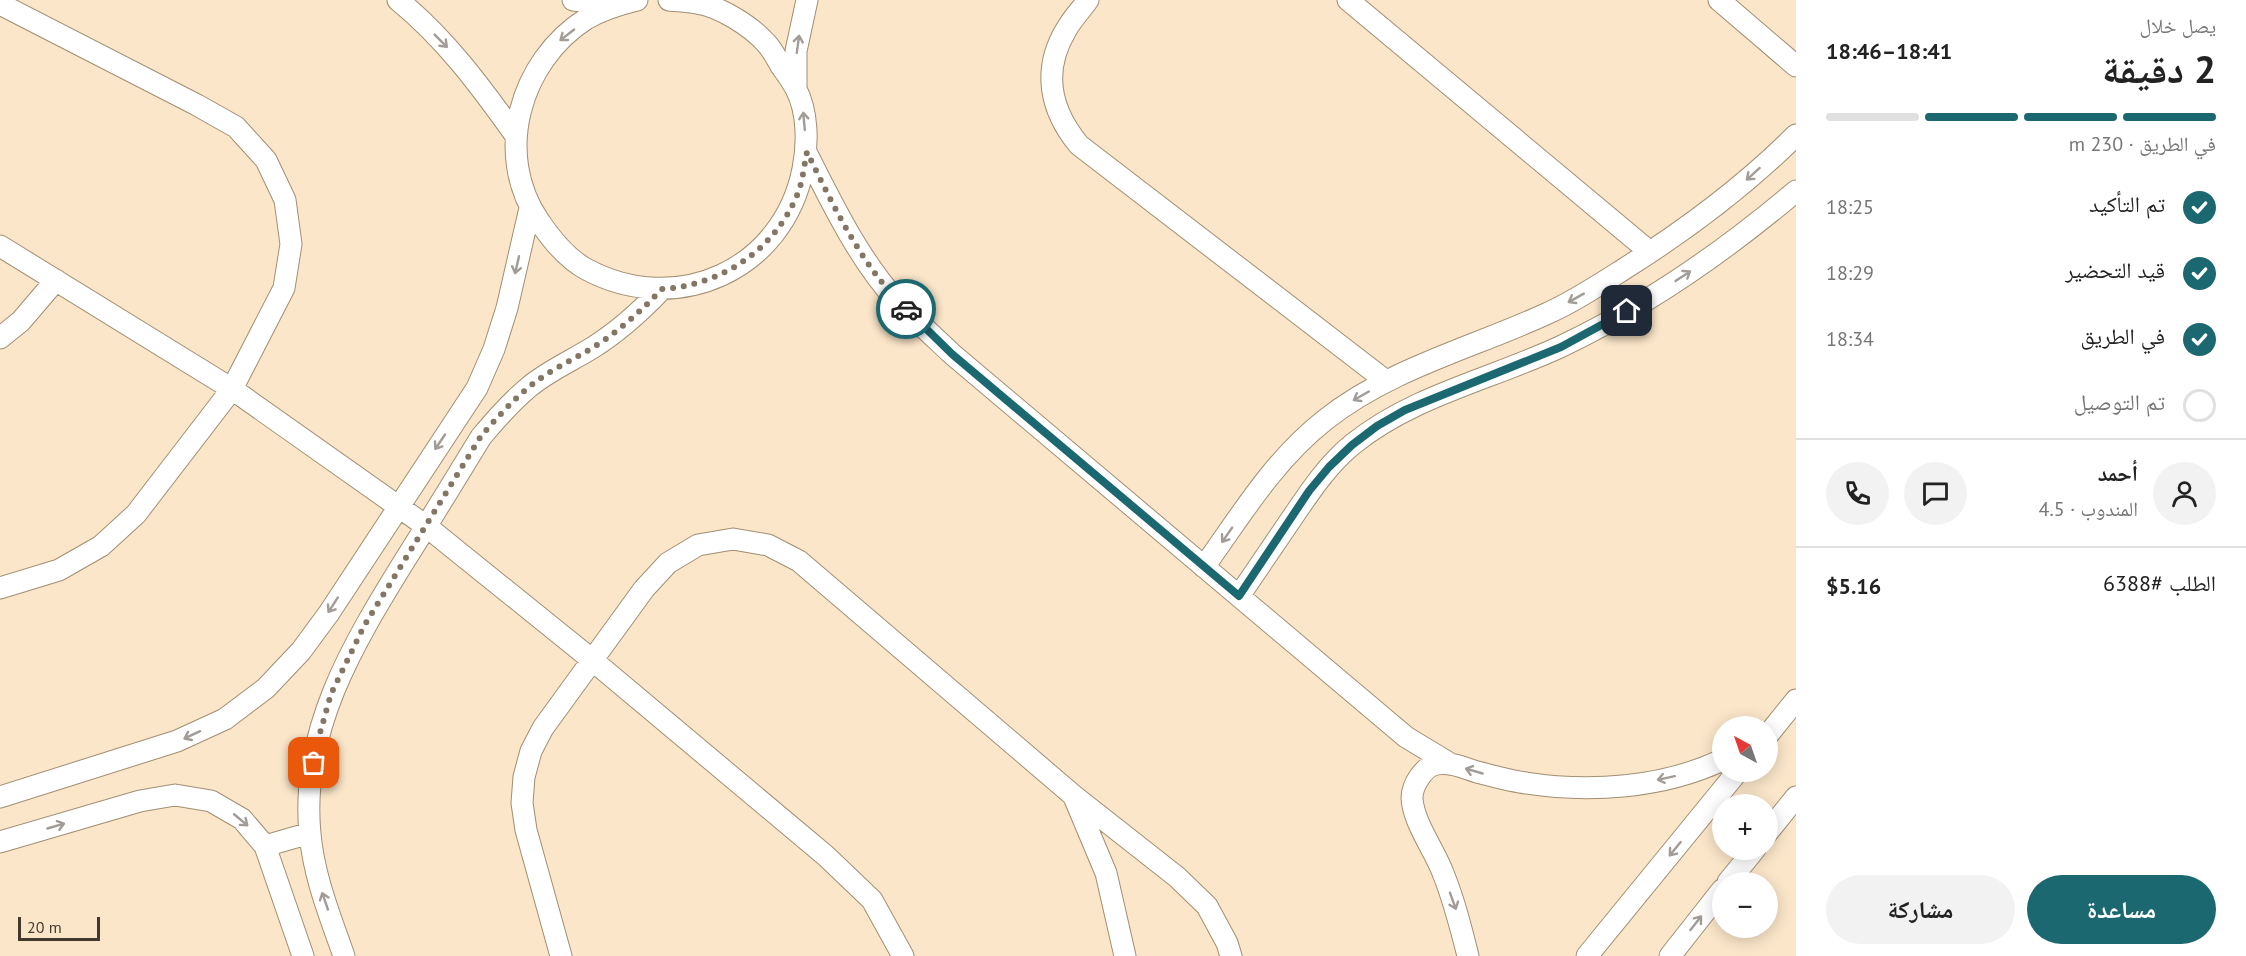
<!DOCTYPE html>
<html lang="ar">
<head>
<meta charset="utf-8">
<style>
  :root { --surface:#fff; --page:#f2f2f2; --text:#222; --muted:#767676; --line:#e0e0e0; --accent:#1c6871 }
  body { margin:0; font-family:"PT Sans","Noto Naskh Arabic",sans-serif; background:var(--page); color:var(--text); direction:rtl; height:100vh; display:flex; flex-direction:column; font-size:22px; white-space:nowrap }
  * { box-sizing:border-box; margin:0 }
  p { font-size:20px; color:var(--muted) }
  .icon { flex:none; width:33px; height:33px; fill:none; stroke:currentColor; stroke-width:2; stroke-linecap:round; stroke-linejoin:round }
  .map { position:relative; flex:1; overflow:hidden; direction:ltr }
  .sheet { display:flex; flex-direction:column; background:var(--surface); width:450px }
  .sheet>* { flex:none }
  .needle { width:39px; rotate:320deg }
  .buttons { position:absolute; left:1712px; top:716px; display:grid; gap:12px }
  .buttons a { display:grid; place-items:center; width:66px; height:66px; border-radius:50%; background:var(--surface); box-shadow:0 3px 15px #0003; font-size:30px }
  .scale { position:absolute; left:18px; bottom:15px; width:82px; box-sizing:border-box; padding-left:6px; border:3px solid #433a2f; border-top:0; font-size:16px; line-height:21px; white-space:nowrap; color:#433a2f; -webkit-text-stroke:4px #fbe6c9; paint-order:stroke }
  .pin { position:absolute; display:grid; place-items:center; width:51px; height:51px; color:#fff; margin:-26px; border-radius:12px; box-shadow:0 3px 9px #0006 }
  .courier { position:absolute; display:grid; place-items:center; width:60px; height:60px; margin:-30px; border:4px solid #1c6871; border-radius:50%; background:#fff; color:#222; box-shadow:0 2px 8px #0007 }
  .head em { font-style:normal; font-weight:800 }
  .head div { display:flex; flex-direction:column-reverse }
  .head { display:flex; align-items:center; justify-content:space-between; height:102px; padding:0 30px }
  h1 { font-size:39px; font-weight:800; line-height:45px }
  .bar { display:grid; grid-template-columns:repeat(4,1fr); gap:9px 6px; align-content:center; height:72px; padding:0 30px }
  .bar i { height:8px; border-radius:4px; background:var(--line) }
  .bar .current { background:var(--accent) }
  .bar p { grid-column:span 4 }
  .line { display:flex; align-items:center; gap:15px; padding:0 30px; border-top:2px solid var(--line) }
  .line div { flex:1 }
  .round { display:grid; place-items:center; flex:none; width:63px; height:63px; border-radius:32px; background:var(--page) }
  ol { padding:0 30px; list-style:none }
  li { display:flex; align-items:center; gap:18px; height:66px }
  li p { margin-inline-start:auto }
  li .icon { padding:6px; border-radius:50%; background:var(--accent); color:#fff; stroke-width:4 }
  li:last-child { color:var(--muted) }
  li i { width:33px; height:33px; border:3px solid var(--line); border-radius:50% }
  .action { display:flex; gap:12px; margin-top:auto; padding:12px 30px }
  .action a { flex:1; height:69px; border-radius:36px; background:var(--accent); color:#fff; font-size:24px; font-weight:800; line-height:69px; text-align:center }
  .action a+a { background:var(--page); color:var(--text) }
  main { display:flex; flex:1; min-height:0 }
  .map>svg:first-child { display:block }
</style>
</head>
<body>
<main>
<section class="sheet">
<div class="head"><div><h1>2 دقيقة</h1><p>يصل خلال</p></div><em>18:41–18:46</em></div>
<div class="bar"><i class="current"></i><i class="current"></i><i class="current"></i><i></i><p>في الطريق · 230 m</p></div>
<ol>
<li><svg class="icon" aria-label="check" viewBox="0 0 24 24"><path d="M5 12l5 5 9-10"/></svg>تم التأكيد<p>18:25</p></li>
<li><svg class="icon" aria-label="check" viewBox="0 0 24 24"><path d="M5 12l5 5 9-10"/></svg>قيد التحضير<p>18:29</p></li>
<li><svg class="icon" aria-label="check" viewBox="0 0 24 24"><path d="M5 12l5 5 9-10"/></svg>في الطريق<p>18:34</p></li>
<li><i></i>تم التوصيل</li>
</ol>
<div class="line" style="height:108px"><a class="round"><svg class="icon" aria-label="person" viewBox="0 0 24 24"><circle cx="12" cy="8" r="4"/><path d="M4 21q1-7 8-7t8 7"/></svg></a><div><b>أحمد</b><p>المندوب · 4.5</p></div><a class="round"><svg class="icon" aria-label="chat" viewBox="0 0 24 24"><path d="M4 5h16v11H9l-5 4z"/></svg></a><a class="round"><svg class="icon" aria-label="phone" viewBox="0 0 24 24"><path d="M5 4h4l2 5-3 2q2 4 5 5l2-3 5 2v4C11 20 4 13 5 4z"/></svg></a></div>
<div class="line" style="height:78px"><div>الطلب #6388</div><b>$5.16</b></div>
<div class="action"><a>مساعدة</a><a>مشاركة</a></div>
</section>
<div class="map">
<svg width="1796" height="956" viewBox="0 0 1796 956">
  <rect width="100%" height="100%" fill="#fbe6c9"/>
  <g fill="none" stroke-linecap="round" stroke-linejoin="round">
    <defs>
      <path id="street" d="M398,0C445,38 481,87 516,136
        M573,0L616,4
        M637,0C620,4 601,10 586,19C520,61 493,154 539,221C551,239 566,258 586,269C677,318 783,270 803,169C808,144 808,112 796,89C792,81 786,73 781,66C777,59 772,49 766,43C751,26 719,6 697,3C688,1 678,1 669,0
        M1088,0C1081,10 1072,19 1066,30C1042,70 1050,110 1079,145L1386,381
        M1348,0L1650,252
        M1719,0L1796,66
        M0,4L197,105L236,127L266,160L285,200L291,244L284,288L232,389L136,514L101,546L59,570L0,588
        M796,89V51L807,0
        M806,152C832,203 857,256 895,299C913,318 933,336 952,354L1406,737L1449,763
        M0,246L232,389L426,526L591,659L826,856L872,900L903,956
        M0,338L21,321L56,280
        M1204,567C1241,515 1274,460 1325,420C1389,369 1472,348 1546,314C1573,302 1599,285 1624,269C1686,230 1745,186 1796,135
        M1239,596C1256,571 1273,546 1290,521C1309,493 1327,465 1353,444C1414,395 1492,379 1562,346C1646,306 1725,251 1796,191
        M1767,736L1796,700
        M0,797L177,741L225,719L266,688L301,651L329,613L477,388L494,349L507,308L530,208
        M1074,797L1106,873L1125,956
        M1767,833L1796,797
        M0,842L140,801L175,795L211,801L242,819L265,846L303,956
        M265,846L310,833
        M1728,882L1755,849
        M344,956C330,916 314,877 310,834C300,731 353,644 405,560C431,519 456,478 481,437C496,419 511,402 529,387C548,371 571,361 592,348C618,332 640,312 662,289
        M561,956L526,830L522,803L524,777L531,751L543,728L644,589L668,563L698,545L733,539L768,545L799,561L1074,796L1177,877L1207,906L1227,943L1231,956
        M1468,956C1461,928 1454,900 1443,873C1435,851 1413,822 1412,798C1412,785 1424,766 1437,764C1452,762 1464,768 1477,772C1493,776 1510,781 1526,783C1589,793 1663,788 1722,760
        M1587,956L1738,771
        M1670,956L1722,890"/>
    </defs>
    <use href="#street" stroke="#a18e73" stroke-width="23"/>
    <use href="#street" stroke="#fff" stroke-width="21"/>
  </g>
  <defs><path id="oneway-shaft" d="M-6 0H5M1.5-3L5.5 0L1.5 3" fill="none" stroke-width="1.6" stroke-linecap="round" stroke-linejoin="round" transform="scale(1.5)"/></defs>
  <g stroke="#a19c97">
    <use href="#oneway-shaft" transform="translate(567 35) rotate(142)"/>
    <use href="#oneway-shaft" transform="translate(441 41) rotate(45)"/>
    <use href="#oneway-shaft" transform="translate(798 44) rotate(-82)"/>
    <use href="#oneway-shaft" transform="translate(804 121) rotate(-95)"/>
    <use href="#oneway-shaft" transform="translate(1753 174) rotate(138)"/>
    <use href="#oneway-shaft" transform="translate(517 265) rotate(103)"/>
    <use href="#oneway-shaft" transform="translate(1683 276) rotate(-33)"/>
    <use href="#oneway-shaft" transform="translate(1576 298) rotate(151)"/>
    <use href="#oneway-shaft" transform="translate(1361 396) rotate(150)"/>
    <use href="#oneway-shaft" transform="translate(440 442) rotate(124)"/>
    <use href="#oneway-shaft" transform="translate(1227 535) rotate(125)"/>
    <use href="#oneway-shaft" transform="translate(333 605) rotate(123)"/>
    <use href="#oneway-shaft" transform="translate(192 735) rotate(155)"/>
    <use href="#oneway-shaft" transform="translate(1474 771) rotate(-164)"/>
    <use href="#oneway-shaft" transform="translate(1666 778) rotate(168)"/>
    <use href="#oneway-shaft" transform="translate(241 820) rotate(40)"/>
    <use href="#oneway-shaft" transform="translate(56 826) rotate(-16)"/>
    <use href="#oneway-shaft" transform="translate(1675 849) rotate(129)"/>
    <use href="#oneway-shaft" transform="translate(325 901) rotate(-109)"/>
    <use href="#oneway-shaft" transform="translate(1453 901) rotate(70)"/>
    <use href="#oneway-shaft" transform="translate(1696 923) rotate(-52)"/>
  </g>
  <g fill="none" stroke-linecap="round" stroke-linejoin="round">
    <path stroke="#837665" stroke-width="6" stroke-dasharray="0 10.8" d="M314,763L318,740L331,694L364,626L481,436C496,419 511,402 529,387C548,371 571,361 592,348C618,332 640,312 662,289C722,285 775,250 798,193C803,180 804,165 807,152C834,207 861,265 906,309"/>
    <path stroke="#1c6871" stroke-width="8" d="M906,309L952,354L1239,596L1309,491L1329,467L1352,445L1377,426L1405,410L1561,347L1627,311"/>
  </g>
</svg>
<div class="buttons">
<a><svg class="needle" viewBox="-14 -14 28 28"><path d="M0-13l5 13h-10z" fill="#e53935"/><path d="M0 13l5-13h-10z" fill="#767676"/></svg></a>
<a>+</a>
<a>−</a>
</div>
<div class="scale">20 m</div>
<div class="pin" style="left:314px;top:763px;background:#ea580c"><svg class="icon" aria-label="bag" viewBox="0 0 24 24"><path d="M5 8h14l-1 12H6zM9 8a3 3 0 0 1 6 0"/></svg></div>
<div class="pin" style="left:1627px;top:311px;background:#1f2937"><svg class="icon" aria-label="home" viewBox="0 0 24 24"><path d="M3 11l9-7 9 7M6 9v11h12V9"/></svg></div>
<div class="courier" style="left:906px;top:309px"><svg class="icon" aria-label="car" viewBox="0 0 24 24"><path d="M5 17H2v-5l4-1 3-4h7l3 4 3 1v5h-3M9 17h6M6 11h13"/><circle cx="7" cy="17" r="2"/><circle cx="17" cy="17" r="2"/></svg></div>
</div>
</main>
</body>
</html>
